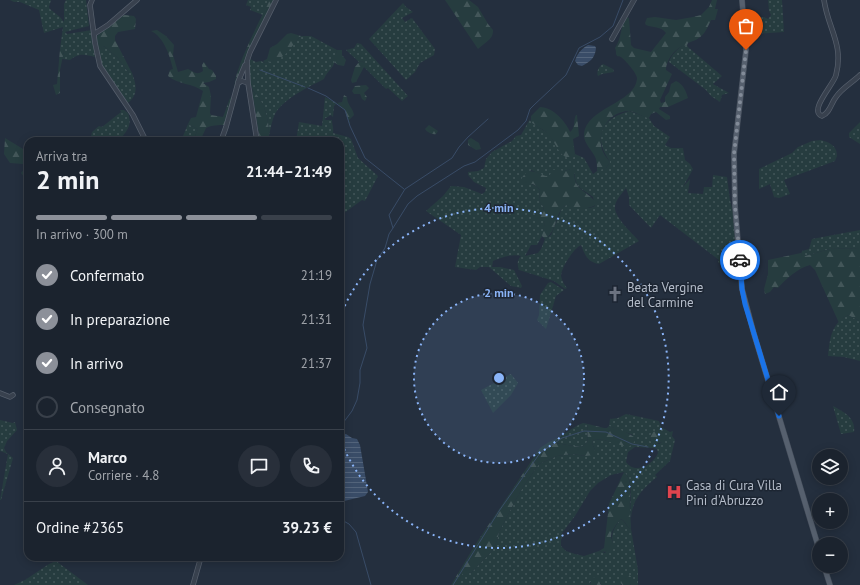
<!DOCTYPE html>
<html lang="it">
<head>
<meta charset="utf-8">
<style>
  :root { --surface:#1b232e; --page:#282f3a; --text:#f1f3f6; --muted:#a0a4aa; --line:#39404a; --accent:#8c9099 }
  body { margin:0; font-family:"PT Sans",sans-serif; background:var(--page); color:var(--text); height:100vh; display:flex; flex-direction:column; font-size:15px; white-space:nowrap }
  * { box-sizing:border-box; margin:0 }
  p { font-size:13px; color:var(--muted) }
  .icon { flex:none; width:22px; height:22px; fill:none; stroke:currentColor; stroke-width:2; stroke-linecap:round; stroke-linejoin:round }
  .map { position:relative; flex:1; overflow:hidden }
  .side { position:absolute; left:24px; top:137px; width:320px; height:424px; display:flex; flex-direction:column; background:var(--surface); border-radius:12px; box-shadow:0 2px 10px #0003,0 0 0 1px var(--line) }
  .side>* { flex:none }
  .fabs { position:absolute; left:812px; top:449px; display:grid; gap:8px }
  .fabs a { display:grid; place-items:center; width:36px; height:36px; border-radius:50%; background:var(--surface); box-shadow:0 2px 10px #0003,0 0 0 1px var(--line); font-size:20px }
  .pin { position:absolute; display:grid; place-items:center; width:34px; height:34px; color:#fff; margin:-41px -17px; border-radius:50% 50% 50% 0; rotate:-45deg; box-shadow:0 0 4px #0007 }
  .pin .icon { rotate:45deg }
  .courier { position:absolute; display:grid; place-items:center; width:40px; height:40px; margin:-20px; border:3px solid #1a73e8; border-radius:50%; background:#fff; color:#222; box-shadow:0 1px 5px #0007 }
  .summary em { font-style:normal; font-weight:800 }
  .summary div { display:flex; flex-direction:column-reverse }
  .summary { display:flex; align-items:center; justify-content:space-between; height:68px; padding:0 12px }
  h1 { font-size:26px; font-weight:800; line-height:30px }
  .bar { display:grid; grid-template-columns:repeat(4,1fr); gap:6px 4px; align-content:center; height:48px; padding:0 12px }
  .bar i { height:5px; border-radius:3px; background:var(--line) }
  .bar .active { background:var(--accent) }
  .bar p { grid-column:span 4 }
  .line { display:flex; align-items:center; gap:10px; padding:0 12px; border-top:1px solid var(--line) }
  .line div { flex:1 }
  .round { display:grid; place-items:center; flex:none; width:42px; height:42px; border-radius:21px; background:var(--page) }
  ol { padding:0 12px; list-style:none }
  li { display:flex; align-items:center; gap:12px; height:44px }
  li p { margin-inline-start:auto }
  li .icon { padding:4px; border-radius:50%; background:var(--accent); color:#fff; stroke-width:4 }
  li:last-child { color:var(--muted) }
  li i { width:22px; height:22px; border:2px solid var(--line); border-radius:50% }
  .map>svg:first-child { display:block }
</style>
</head>
<body>
<div class="map">
<svg width="860" height="585" viewBox="0 0 860 585">
  <defs>
    <pattern id="green-dots" width="8" height="8" patternUnits="userSpaceOnUse"><rect width="8" height="8" fill="#263c3f"/><path d="M2 2h.1M6 6h.1" fill="none" stroke="#435659" stroke-width="1.8" stroke-linecap="round"/></pattern>
    <pattern id="forest-firs" width="22" height="20" patternUnits="userSpaceOnUse"><rect width="22" height="20" fill="#263c3f"/><path d="M5 1l3.5 6h-7zM16 11l3.5 6h-7z" fill="#435659"/></pattern>
    <pattern id="water-rules" width="6" height="5" patternUnits="userSpaceOnUse"><rect width="6" height="5" fill="#394c67"/><path d="M0 2.5h6" fill="none" stroke="#53647b"/></pattern>
  </defs>
  <rect width="100%" height="100%" fill="#242f3e"/>
  <path fill="url(#green-dots)" fill-rule="evenodd" d="M10,0H51L49,7L50,9L60,17L64,22V4L66,0H86L89,26L65,32L67,34L92,30L95,57C84,54 79,53 70,60L62,59L64,51L60,49L63,27L44,33L39,10L20,2H14Z
    M248,0H270L263,15L250,10L251,7L246,5Z
    M768,0H782L784,32L753,34L751,19L764,17L768,19L771,15L769,11Z
    M403,3L406,7L413,12L402,18L405,22L412,18L435,49L434,55L420,63L415,72L406,80L369,39Z
    M301,36H311L337,50C336,55 336,61 333,66C329,71 326,74 324,79C309,87 284,98 275,114C272,120 271,127 269,135C269,122 266,109 259,98C257,94 253,92 252,88C249,79 249,68 250,59L256,62L261,61L265,63C285,58 287,49 301,36Z
    M357,43L361,44L408,96L402,101L388,88L386,89L364,67V63L362,61L359,62L346,50L354,48Z
    M684,45H687L688,47L722,76L713,84L729,93L722,95L720,102L711,96L706,90L669,62C671,55 677,49 684,45Z
    M104,46L117,57L129,73H132C136,84 139,94 128,103C121,91 100,70 100,56C99,53 101,50 102,47Z
    M603,64L613,69L614,72L602,74L598,76C596,72 599,66 603,64Z
    M325,97L337,103L334,106L333,117L331,115L324,119L326,120H332C332,125 334,128 333,133L348,137L351,139L358,158L378,176L365,201L362,200L340,216V141H296L299,122L322,126Z
    M120,110H124L128,113C133,125 126,133 118,141H90L92,132L99,126L102,127L121,112Z
    M629,111L649,118L654,126L670,137L665,145L671,148H683L685,160L690,164L693,169L683,187L690,179L688,193L703,194L704,187H712L713,175L727,177L730,200L733,212L739,277L718,262L719,260L660,215L651,228L629,205V197L626,188C622,194 615,200 615,207C614,217 632,233 639,241L599,264C587,262 585,255 581,245C574,248 561,268 561,276C562,281 564,284 567,288L565,289L554,281L519,270C517,265 517,260 521,256C512,254 502,257 493,261L492,267H500L514,270L522,286L521,288L511,286L489,267H480L476,270L455,267L461,235L426,211L443,196L451,186L464,187L482,194L485,192L486,188L474,182L468,175V172L478,171L484,168L486,159L492,152L512,141L516,136L521,135L530,119L531,122L549,134L562,154L572,158L575,154L584,158L593,174L600,169L606,168L610,162C593,138 600,119 629,111ZM570,169L575,174C574,187 584,190 593,197L595,206L590,208L566,205L562,208L551,235L545,239L541,249L538,253L525,256L531,245H537L543,234L545,222L543,220L544,211L543,206L539,201L540,190C535,184 532,183 525,185L531,170L546,177L550,175L555,170L561,172Z
    M860,122V144L849,137V133Z
    M188,124L198,129L193,141H181Z
    M821,140C831,143 837,146 837,156L835,161L784,180L790,194L779,198L774,197L770,184L759,189V169L792,153L798,147L812,141Z
    M860,230V248L830,249L805,256H802L801,254L802,251L809,249L812,239Z
    M551,282L564,290L556,296L546,329L537,320L539,315L540,295L548,283Z
    M848,315L858,320L860,323V361L844,357L828,356C830,338 831,324 848,315Z
    M511,374L518,383L511,395L493,413L481,390Z
    M833,406C844,412 856,418 854,432L841,434Z
    M626,414L659,421L661,427L670,432L673,431L672,436L675,440L670,461L655,475L657,477C643,488 632,500 631,518C628,504 636,483 624,472L611,475L598,483L590,491L575,516L562,533L561,541V546L566,551L575,554L584,556L599,551L605,553L613,543C610,534 615,526 621,519C626,522 626,527 631,529L638,570V585H630L631,584H620L622,585H601V583L590,582V585H457L464,570L471,573L492,551L497,541L499,532L515,501L523,487L539,464L557,456L572,454L586,456L595,450L592,443L594,439L604,440L611,442L633,435L609,426L610,419L618,418ZM651,434L666,439L659,444L651,442L650,439ZM635,447L654,448L657,449L658,453C653,465 635,475 626,462L628,452Z
    M0,420L13,423L15,422L17,430L7,441L4,448L6,452L13,458L1,500H0L8,454L0,451Z
    M583,423L588,424C585,434 593,443 580,447L549,442C561,438 570,428 583,423Z
    M56,561L88,585H14L25,580L49,564Z"/>
  <path fill="url(#forest-firs)" d="M270,0H274L245,63V70L238,92L235,90C231,74 262,16 270,0Z
    M445,0H469L478,7L488,24L493,30C494,39 484,43 478,49Z
    M712,0H717L715,9H718L715,20H711C705,33 703,38 688,43L687,45C676,46 666,60 666,70L672,74L660,100L661,103L665,102V97L669,92L671,84L676,81C683,84 686,91 688,98L668,107H660L659,109L670,116V119L666,120L656,112L651,114L649,118C642,117 635,111 628,111C612,112 599,127 601,143C601,151 606,157 610,162L606,168L597,171C597,167 597,163 596,159C593,151 583,143 584,134C586,108 635,103 637,79C638,74 625,60 621,57C618,55 618,58 616,54C616,52 616,50 615,48C622,38 620,27 626,17L629,18L631,45L634,48L651,52L666,33C661,26 653,28 646,25L645,23L647,18L655,17L676,20L693,17L701,15L709,7Z
    M125,15L134,16L136,19L135,29L124,31L118,32L115,36V40L132,73H129L117,57L104,46L102,47L101,53L99,55L96,37L120,16Z
    M157,30L166,36L174,45L173,55L178,72L188,69C193,71 196,76 203,71L202,65L204,62L209,69L212,70L216,76V79L209,82L203,83L209,87L211,96L210,113L211,115L223,117L230,98L234,97L225,125C218,125 212,125 206,128L200,141H193L198,129L188,124L191,118L196,117L203,91C192,83 179,85 168,76L170,70L173,69C170,56 164,37 151,31Z
    M291,33L301,36C285,52 290,57 265,63L263,61L267,59L270,48L277,44L287,34Z
    M60,49L63,50L64,51L60,70V93L56,95L53,85L57,84Z
    M337,50H342V55L346,60L344,66L338,65L334,62Z
    M362,61L364,63V67L356,82L352,83L351,80L355,67L359,62Z
    M366,85L369,88L364,93L367,97L365,101L362,99L360,94H354L352,91L355,86Z
    M252,90C266,102 270,124 269,141H260Z
    M344,95L347,97C347,105 353,108 354,115L349,120L350,123H349L345,110L337,103L342,102Z
    M540,107C553,107 566,122 570,132C576,128 573,120 576,115H577L579,136L573,139L575,154L573,158C559,159 557,144 549,135C544,129 537,127 531,122V116Z
    M429,125L438,131L436,134C432,135 427,132 425,129Z
    M5,138L28,152V179L25,178L21,173L25,168L23,164L10,163L4,154Z
    M471,138L479,143L481,149L476,150L468,145V140Z
    M570,169L574,170C575,173 574,177 575,180C577,190 591,194 597,204C588,211 577,208 566,205C554,213 558,231 545,239L542,236L545,222L542,220L537,221L535,216L537,212L544,210L543,206L539,201L540,190C531,179 531,187 522,185C521,181 521,178 524,175C530,167 539,174 546,176L550,175L552,170C560,169 561,173 570,169Z
    M860,248V323L858,320L848,315L843,318L839,323L815,270L810,265C798,268 786,279 778,288L774,287L770,292L765,294L764,289L768,274V260L801,253L802,256H805L830,249Z
    M588,424L604,428H607L609,426C618,429 629,432 636,439L632,445L627,447L604,440L594,439L592,443L595,450L593,455L586,456L572,454L557,456L539,464L523,487L515,501L499,532L497,541L492,551L471,573L464,571L457,585H451L475,545L540,448L549,442L580,447C593,443 585,434 588,424Z
    M658,430L663,433L666,439L663,442L655,444L651,442C649,436 651,431 658,430Z
    M624,472C634,481 629,497 630,509C630,516 631,522 631,529C626,527 626,521 621,519C617,523 611,531 611,536C611,539 613,541 613,543C612,552 606,553 599,551L604,548L609,504Z
    M620 580a6 6 0 1 1 12 0a6 6 0 1 1-12 0Z
    M594,577L598,579L601,585H590L592,578Z"/>
  <path fill="url(#water-rules)" d="M588,45L595,46L596,48C595,58 591,61 582,66L578,65L575,61C577,54 581,49 588,45Z
    M346,434L352,438L357,439L360,445L368,492L365,496L340,502V435Z"/>
  <g fill="none" stroke-linecap="round" stroke-linejoin="round">
    <path stroke="#394c67" stroke-width="1" d="M260,70L305,87
      M308,88L326,96L345,110L350,126L365,158L404,189
      M393,228L408,204L417,196L464,166L475,162L518,130L526,121L530,109L534,105L566,75L579,48L600,37L613,26L623,0
      M340,427L352,411L357,400L360,383V370L367,348L363,325L370,284L377,260L385,248L389,234L393,228L389,215L405,189L452,158L459,147L468,137L488,119
      M340,519L349,524L356,532L371,585
      M453,585L499,511L540,453L562,438L584,431L606,432L632,444L648,447"/>
    <defs>
      <path id="minor" d="M92,0L90,5L95,43L100,66L133,115L146,141
        M824,0C828,29 844,44 836,75C834,84 808,111 822,116C830,113 831,103 836,97C842,88 852,83 860,75
        M94,34L108,25L137,0
        M612,39L634,0
        M238,82L245,65
        M221,141L226,127L238,83L242,81L248,83
        M257,141L248,83L247,61L250,52L276,0
        M0,393L10,397L13,395
        M193,585L201,557"/>
      <path id="major" d="M742,0L746,50L734,154L735,206L742,289L754,334L819,549
        M824,566L830,585"/>
    </defs>
    <use href="#minor" stroke="#565f6c" stroke-width="5.5"/>
    <use href="#major" stroke="#414a57" stroke-width="6"/>
    <use href="#minor" stroke="#38414e" stroke-width="4"/>
    <use href="#major" stroke="#56606e" stroke-width="5"/>
  </g>
  <g fill="none" stroke-linecap="round" stroke-linejoin="round">
    <path stroke="#828b98" stroke-width="4" stroke-dasharray="0 7.2" d="M740,260L735,206L734,154L746,50"/>
    <path stroke="#1a73e8" stroke-width="5" d="M740,260L742,289L745,304L779,416"/>
  </g>
  <circle cx="499" cy="378" r="85" fill="#8ab4f8" fill-opacity=".12"/>
  <g fill="none" stroke="#8ab4f8" stroke-width="2" stroke-dasharray="2 4">
    <circle cx="499" cy="378" r="85"/>
    <path d="M340 317A170 170 0 1 1 340 439"/>
  </g>
  <defs>
    <symbol id="church-bare" viewBox="-9 -9 18 18"><path d="M-1.2-6h2.4v3.5h3.3v2.4h-3.3V6h-2.4V-.1h-3.3v-2.4h3.3Z" fill="#6b7280" stroke="#1d2633" stroke-width="2.5" paint-order="stroke"/></symbol>
    <symbol id="hospital-bare" viewBox="-9 -9 18 18"><path d="M-5-5h3v3.5h4V-5h3V5h-3V1.5h-4V5h-3Z" fill="#e0444e" stroke="#1d2633" stroke-width="2.5" paint-order="stroke"/></symbol>
  </defs>
  <g fill-rule="evenodd">
    <use href="#church-bare" x="604" y="283" width="22" height="22"/>
    <use href="#hospital-bare" x="663" y="481" width="22" height="22"/>
  </g>
  <g text-anchor="middle" dominant-baseline="central" stroke-width="3" stroke-linejoin="round" paint-order="stroke">
    <g font-size="13" fill="#b4bcc9" stroke="#1d2633" text-anchor="start">
      <text x="627" y="287">Beata Vergine<tspan x="627" dy="15">del Carmine</tspan></text>
      <text x="686" y="485">Casa di Cura Villa<tspan x="686" dy="15">Pini d'Abruzzo</tspan></text>
    </g>
  </g>
  <circle cx="499" cy="378" r="6" fill="#8ab4f8" stroke="#1d2633" stroke-width="2"/>
  <g font-size="12" text-anchor="middle" font-weight="bold" fill="#8ab4f8" stroke="#1d2633" stroke-width="3" stroke-linejoin="round" paint-order="stroke">
    <text x="499" y="212">4 min</text>
    <text x="499" y="297">2 min</text>
  </g>
</svg>
<div class="fabs">
<a><svg class="icon" aria-label="layers" viewBox="0 0 24 24"><path d="M12 4l9 5-9 5-9-5zM3 14l9 5 9-5"/></svg></a>
<a>+</a>
<a>−</a>
</div>
<div class="pin" style="left:746px;top:50px;background:#ea580c"><svg class="icon" aria-label="bag" viewBox="0 0 24 24"><path d="M5 8h14l-1 12H6zM9 8a3 3 0 0 1 6 0"/></svg></div>
<div class="pin" style="left:779px;top:416px;background:#1f2937"><svg class="icon" aria-label="home" viewBox="0 0 24 24"><path d="M3 11l9-7 9 7M6 9v11h12V9"/></svg></div>
<div class="courier" style="left:740px;top:260px"><svg class="icon" aria-label="car" viewBox="0 0 24 24"><path d="M5 17H2v-5l4-1 3-4h7l3 4 3 1v5h-3M9 17h6M6 11h13"/><circle cx="7" cy="17" r="2"/><circle cx="17" cy="17" r="2"/></svg></div>
<section class="side">
<div class="summary"><div><h1>2 min</h1><p>Arriva tra</p></div><em>21:44–21:49</em></div>
<div class="bar"><i class="active"></i><i class="active"></i><i class="active"></i><i></i><p>In arrivo · 300 m</p></div>
<ol>
<li><svg class="icon" aria-label="check" viewBox="0 0 24 24"><path d="M5 12l5 5 9-10"/></svg>Confermato<p>21:19</p></li>
<li><svg class="icon" aria-label="check" viewBox="0 0 24 24"><path d="M5 12l5 5 9-10"/></svg>In preparazione<p>21:31</p></li>
<li><svg class="icon" aria-label="check" viewBox="0 0 24 24"><path d="M5 12l5 5 9-10"/></svg>In arrivo<p>21:37</p></li>
<li><i></i>Consegnato</li>
</ol>
<div class="line" style="height:72px"><a class="round"><svg class="icon" aria-label="person" viewBox="0 0 24 24"><circle cx="12" cy="8" r="4"/><path d="M4 21q1-7 8-7t8 7"/></svg></a><div><b>Marco</b><p>Corriere · 4.8</p></div><a class="round"><svg class="icon" aria-label="chat" viewBox="0 0 24 24"><path d="M4 5h16v11H9l-5 4z"/></svg></a><a class="round"><svg class="icon" aria-label="phone" viewBox="0 0 24 24"><path d="M5 4h4l2 5-3 2q2 4 5 5l2-3 5 2v4C11 20 4 13 5 4z"/></svg></a></div>
<div class="line" style="height:52px"><div>Ordine #2365</div><b>39.23 €</b></div>
</section>
</div>
</body>
</html>
